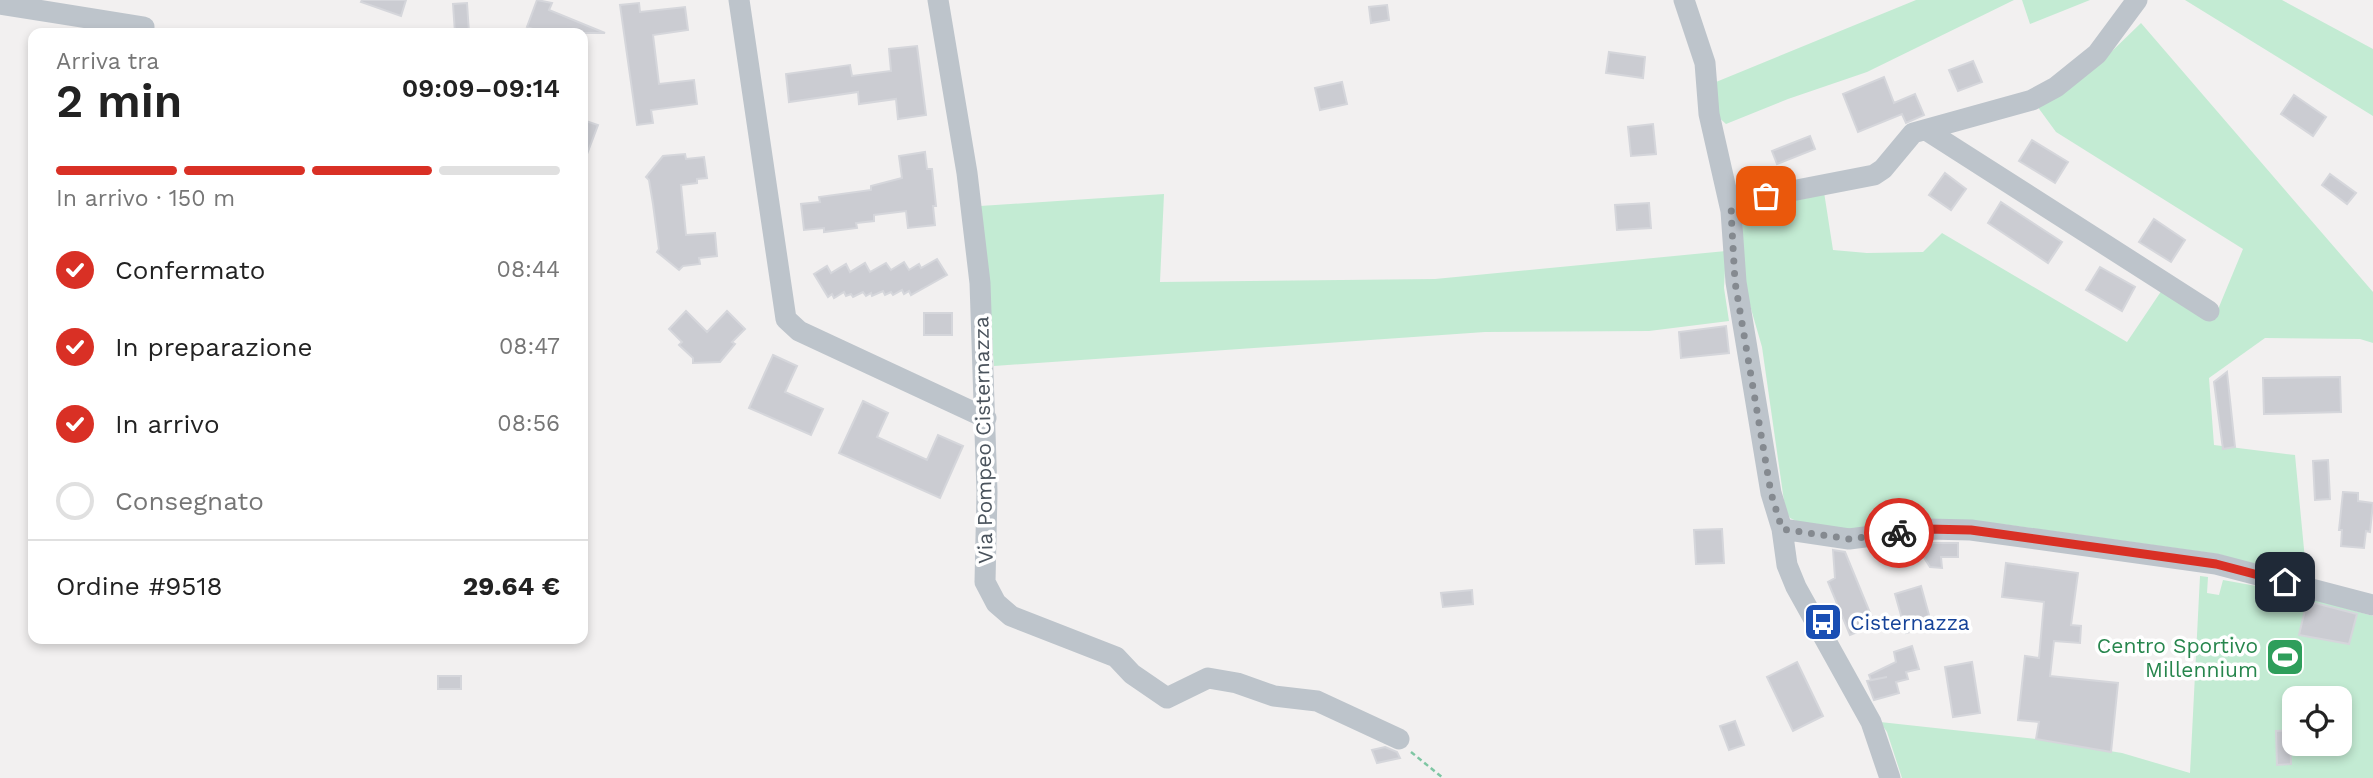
<!DOCTYPE html>
<html lang="it">
<head>
<meta charset="utf-8">
<style>
  :root { --surface:#fff; --page:#f6f6f6; --text:#222; --muted:#767676; --line:#e0e0e0; --accent:#d93025 }
  body { margin:0; font-family:"Work Sans",sans-serif; background:var(--page); color:var(--text); height:100vh; display:flex; flex-direction:column; font-size:26px; white-space:nowrap }
  * { box-sizing:border-box; margin:0 }
  p { font-size:23px; color:var(--muted) }
  .icon { flex:none; width:38px; height:38px; fill:none; stroke:currentColor; stroke-width:2; stroke-linecap:round; stroke-linejoin:round }
  .map { position:relative; flex:1; overflow:hidden }
  .details { position:absolute; left:28px; top:28px; width:560px; height:616px; display:flex; flex-direction:column; background:var(--surface); border-radius:14px; box-shadow:0 4px 10px #0003 }
  .details>* { flex:none }
  .fabs { position:absolute; left:2282px; top:686px; display:grid; gap:14px }
  .fabs a { display:grid; place-items:center; width:70px; height:70px; border-radius:14px; background:var(--surface); box-shadow:0 4px 10px #0003; font-size:35px }
  .pin { position:absolute; display:grid; place-items:center; width:60px; height:60px; color:#fff; margin:-30px; border-radius:14px; box-shadow:0 4px 10px #0006 }
  .courier { position:absolute; display:grid; place-items:center; width:70px; height:70px; margin:-35px; border:5px solid #d93025; border-radius:50%; background:#fff; color:#222; box-shadow:0 2px 9px #0007 }
  .overview em { font-style:normal; font-weight:600 }
  .overview div { display:flex; flex-direction:column-reverse }
  .overview { display:flex; align-items:center; justify-content:space-between; height:119px; padding:0 28px }
  h1 { font-size:46px; font-weight:600; line-height:52px }
  .bar { display:grid; grid-template-columns:repeat(4,1fr); gap:10px 7px; align-content:center; height:84px; padding:0 28px }
  .bar i { height:9px; border-radius:5px; background:var(--line) }
  .bar .on { background:var(--accent) }
  .bar p { grid-column:span 4 }
  .line { display:flex; align-items:center; gap:18px; padding:0 28px; border-top:2px solid var(--line) }
  .line div { flex:1 }
  ol { padding:0 28px; list-style:none }
  li { display:flex; align-items:center; gap:21px; height:77px }
  li p { margin-inline-start:auto }
  li .icon { padding:7px; border-radius:50%; background:var(--accent); color:#fff; stroke-width:4 }
  li:last-child { color:var(--muted) }
  li i { width:38px; height:38px; border:4px solid var(--line); border-radius:50% }
  .map>svg:first-child { display:block }
</style>
</head>
<body>
<div class="map">
<svg width="2373" height="778" viewBox="0 0 2373 778">
  <rect width="100%" height="100%" fill="#f2f0f0"/>
  <path fill="#c3ebd3" fill-rule="evenodd" d="M1916,0H2014L1867,72L1788,99L1726,124L1715,114L1716,82Z
    M2022,0H2090L2030,24Z
    M2185,0H2282L2373,49V116Z
    M2141,23L2373,292V343L2360,339L2265,338L2209,378L2214,445L2295,455L2306,570L2302,578L2218,554L2001,524L1854,531L1798,522L1790,518L1785,508L1762,347L1745,288L1742,216L1776,201L1824,192L1833,250L1867,253L1923,252L1942,233L2127,342L2164,287L2214,319L2243,249L2056,132L2037,106L2108,55Z
    M1164,194L1160,282L1435,279L1726,251L1724,288L1729,321L1649,331L1485,332L994,366L980,206Z
    M2200,576L2208,577L2207,593L2219,595L2223,580L2284,591L2373,616V778H1902L1887,732L1880,722L2036,739L2122,753L2190,773ZM2294,698H2340V744H2294Z"/>
  <path fill="#cbccd2" stroke="#d5d6db" stroke-width="2" d="M362,0H406L401,16L361,2Z
    M537,0L552,3L549,10L605,33H544L527,27Z
    M467,3L469,33H455L453,4Z
    M639,3L640,12L685,7L688,30L653,35L659,84L694,80L697,104L651,110L653,123L637,125L620,5Z
    M1387,5L1389,20L1371,23L1369,7Z
    M917,46L926,115L898,119L896,99L859,104L858,92L789,102L786,74L850,65L852,76L891,71L889,49Z
    M1609,52L1645,57L1643,78L1606,73Z
    M1973,61L1982,82L1958,91L1949,70Z
    M1884,77L1894,103L1915,94L1924,115L1906,123L1902,114L1858,132L1843,94Z
    M1342,82L1347,104L1320,110L1315,88Z
    M2294,95L2326,117L2313,136L2281,114Z
    M583,120L598,125L584,162H583Z
    M1653,124L1656,154L1631,156L1628,127Z
    M1810,136L1815,149L1777,164L1772,151Z
    M2032,140L2068,162L2055,183L2019,161Z
    M925,152L927,169H932L936,206H933L935,225L908,228L906,211L874,215V221L856,223L857,228L824,232V228L804,230L801,204L820,202L819,197L871,190V186L902,178L899,156Z
    M685,154L686,159L704,157L707,178L697,179V183L681,185L686,235L715,233L717,256L699,258L700,264L683,266L679,270L657,252L659,249L653,204L649,180L646,177L663,156Z
    M1945,173L1966,189L1951,210L1929,195Z
    M2330,174L2356,193L2347,204L2322,185Z
    M2001,202L2062,242L2048,263L1988,223Z
    M1649,203L1651,228L1617,230L1615,205Z
    M2154,219L2185,240L2171,262L2139,242Z
    M937,259L947,275L911,295L909,291L904,294L902,290L893,295L891,292L885,295L883,291L872,296L871,293L866,296L863,292L853,297L851,294L846,296L844,292L834,298L832,294L828,297L814,274L827,266L831,273L846,264L850,272L865,263L870,272L886,263L891,270L904,262L909,270L919,264L921,268Z
    M2100,267L2135,287L2122,311L2086,290Z
    M686,311L707,332L727,311L745,329L732,342L735,344L720,362L693,363V358L679,345L682,342L669,329Z
    M924,313H952V335H924Z
    M1726,326L1729,353L1681,358L1679,332Z
    M773,355L797,366L785,392L823,409L811,435L749,408Z
    M2227,372L2235,447L2223,449L2214,382Z
    M2340,377L2341,412L2264,414L2263,378Z
    M863,401L888,413L877,437L927,460L938,435L963,446L940,498L839,453Z
    M2328,460L2330,499L2315,500L2313,461Z
    M2343,492L2358,493V501L2373,503L2370,532L2366,531L2364,548L2341,546L2342,530H2339Z
    M1722,529L1724,563L1696,564L1694,530Z
    M1923,543H1958V557H1941L1942,568L1930,567L1923,556Z
    M1833,550L1845,552L1875,625L1850,635L1828,582L1835,578Z
    M2006,563L2078,573L2071,625L2081,626L2080,643L2054,641L2050,676L2118,683L2111,752L2036,739L2039,722L2018,720L2025,656L2039,658L2044,602L2002,597Z
    M1921,586L1932,626L1906,633L1895,594Z
    M1472,590L1473,604L1443,607L1441,593Z
    M2307,601L2357,614L2349,644L2299,635Z
    M1912,646L1919,669L1906,672L1908,679L1896,682L1899,693L1874,700L1867,681L1887,677L1871,680L1869,675L1896,662L1894,652Z
    M1797,662L1823,716L1793,731L1767,677Z
    M1972,662L1980,713L1953,717L1945,667Z
    M438,676H461V689H438Z
    M1735,721L1744,745L1729,750L1720,726Z
    M2290,730L2291,764L2277,765L2276,731Z
    M1385,747L1397,752L1400,758L1377,763L1372,750Z"/>
  <g fill="none" stroke-linecap="round" stroke-linejoin="round">
    <path stroke="#7ec6a3" stroke-width="2.5" stroke-dasharray="5 3.5" stroke-linecap="butt" d="M1411,752L1443,778"/>
    <path stroke="#bdc4cb" stroke-width="21" d="M739,0L786,319L799,331L986,418
      M938,0L967,173L980,283L987,492L985,582L996,603L1011,616L1116,657L1132,674L1167,698L1208,678L1237,683L1274,696L1317,701L1399,739
      M1684,0L1705,63L1709,114L1731,211L1736,282L1771,493L1782,529L1787,565L1796,587L1871,722L1890,778
      M0,4L144,27
      M1926,130L2209,311
      M1731,211L1766,196L1874,175L1883,169L1913,133L2032,100L2056,87L2097,54L2137,0
      M1782,529L1849,539L1927,529L1971,530L2216,564L2373,605"/>
  </g>
  <g fill="none" stroke-linecap="round" stroke-linejoin="round">
    <path stroke="#858a90" stroke-width="7" stroke-dasharray="0 12.6" d="M1766,196L1731,211L1735,282L1771,493L1782,529L1849,539L1899,533"/>
    <path stroke="#d93025" stroke-width="9" d="M1899,533L1927,529L1971,530L2216,564L2285,582"/>
  </g>
  <defs>
    <symbol id="bus-square" viewBox="-11 -11 22 22"><rect x="-9" y="-9" width="18" height="18" rx="4" fill="#1a4fb4" stroke="#fff"/><path d="M-5-6H5V4H4V6H2V4H-2V6H-4V4H-5ZM-3.5-4V0h7V-4ZM-3.5 1.2v1.5H-2V1.2ZM2 1.2v1.5H3.5V1.2Z" fill="#fff"/></symbol>
    <symbol id="stadium-square" viewBox="-11 -11 22 22"><rect x="-9" y="-9" width="18" height="18" rx="4" fill="#2e9e5b" stroke="#fff"/><path d="M0-5a6.5 5 0 1 0 0 10a6.5 5 0 1 0 0-10ZM-3.5-1.8h7v3.6h-7Z" fill="#fff"/></symbol>
  </defs>
  <g fill-rule="evenodd">
    <use href="#bus-square" x="1801" y="600" width="44" height="44"/>
    <use href="#stadium-square" x="2263" y="635" width="44" height="44"/>
  </g>
  <g text-anchor="middle" dominant-baseline="central" stroke-width="7" stroke-linejoin="round" paint-order="stroke">
    <g font-size="21" fill="#4a535c" stroke="#fff">
      <text transform="translate(983 440) rotate(-91)">Via Pompeo Cisternazza</text>
    </g>
    <g font-size="21" fill="#164399" stroke="#fff" text-anchor="start">
      <text x="1850" y="622">Cisternazza</text>
    </g>
    <g font-size="21" fill="#27864d" stroke="#fff" text-anchor="end">
      <text x="2258" y="645">Centro Sportivo<tspan x="2258" dy="24">Millennium</tspan></text>
    </g>
  </g>
</svg>
<div class="fabs">
<a><svg class="icon" aria-label="locate" viewBox="0 0 24 24"><circle cx="12" cy="12" r="6"/><path d="M12 2v4M12 18v4M2 12h4M18 12h4"/></svg></a>
</div>
<div class="pin" style="left:1766px;top:196px;background:#ea580c"><svg class="icon" aria-label="bag" viewBox="0 0 24 24"><path d="M5 8h14l-1 12H6zM9 8a3 3 0 0 1 6 0"/></svg></div>
<div class="pin" style="left:2285px;top:582px;background:#1f2937"><svg class="icon" aria-label="home" viewBox="0 0 24 24"><path d="M3 11l9-7 9 7M6 9v11h12V9"/></svg></div>
<div class="courier" style="left:1899px;top:533px"><svg class="icon" aria-label="bike" viewBox="0 0 24 24"><circle cx="6" cy="16" r="4"/><circle cx="18" cy="16" r="4"/><path d="M6 16l4-8h5l3 8M10 8l3 8H6M13 5h3"/></svg></div>
<section class="details">
<div class="overview"><div><h1>2 min</h1><p>Arriva tra</p></div><em>09:09–09:14</em></div>
<div class="bar"><i class="on"></i><i class="on"></i><i class="on"></i><i></i><p>In arrivo · 150 m</p></div>
<ol>
<li><svg class="icon" aria-label="check" viewBox="0 0 24 24"><path d="M5 12l5 5 9-10"/></svg>Confermato<p>08:44</p></li>
<li><svg class="icon" aria-label="check" viewBox="0 0 24 24"><path d="M5 12l5 5 9-10"/></svg>In preparazione<p>08:47</p></li>
<li><svg class="icon" aria-label="check" viewBox="0 0 24 24"><path d="M5 12l5 5 9-10"/></svg>In arrivo<p>08:56</p></li>
<li><i></i>Consegnato</li>
</ol>
<div class="line" style="height:91px"><div>Ordine #9518</div><b>29.64 €</b></div>
</section>
</div>
</body>
</html>
